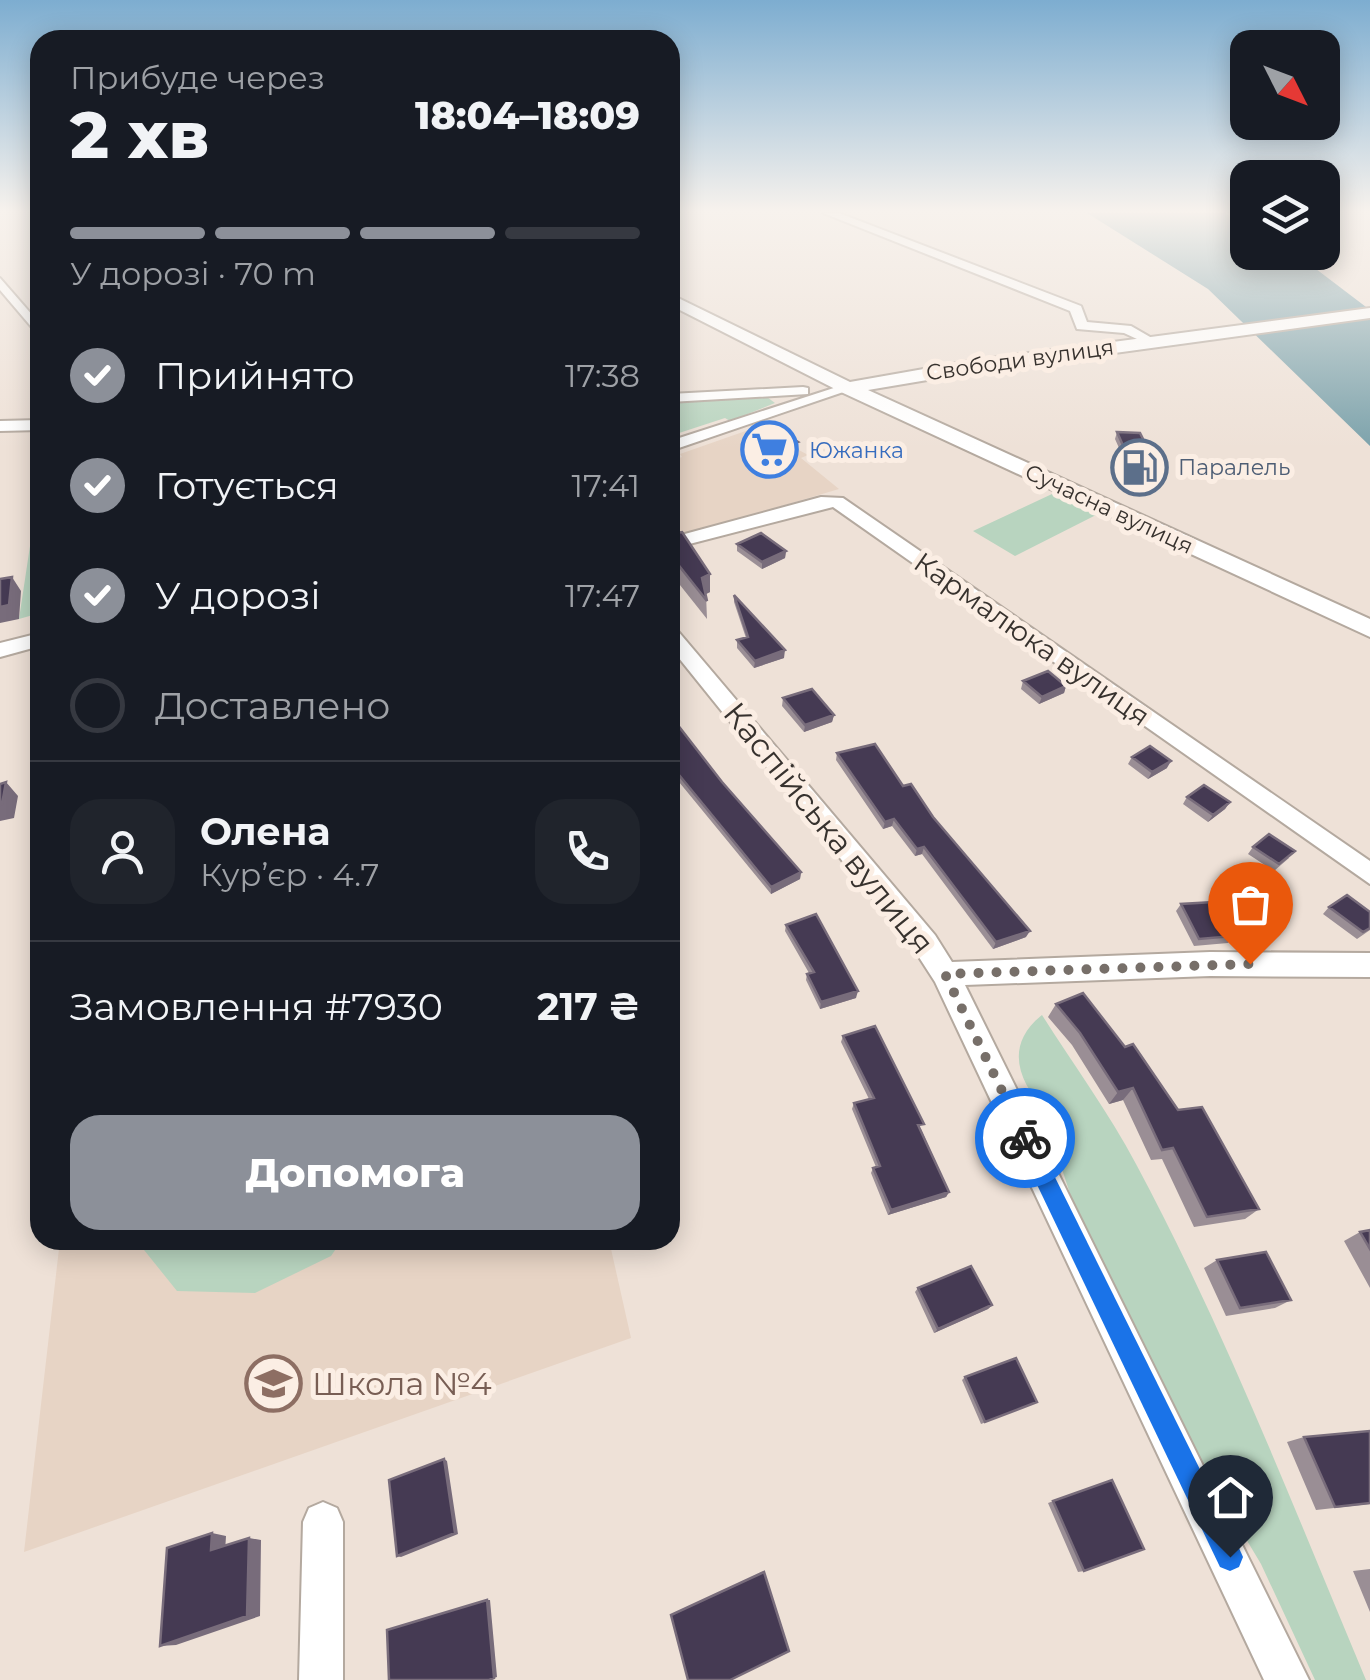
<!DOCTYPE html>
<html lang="uk">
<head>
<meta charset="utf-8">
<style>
  :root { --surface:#171b24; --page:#20242c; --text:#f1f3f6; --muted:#9ea1a6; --line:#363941; --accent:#8c9099 }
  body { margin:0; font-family:Montserrat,sans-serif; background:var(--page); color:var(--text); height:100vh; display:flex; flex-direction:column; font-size:38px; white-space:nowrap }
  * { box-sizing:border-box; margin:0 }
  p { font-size:32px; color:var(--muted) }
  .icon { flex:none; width:55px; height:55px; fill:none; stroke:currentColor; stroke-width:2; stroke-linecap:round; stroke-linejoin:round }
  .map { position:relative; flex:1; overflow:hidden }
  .drawer { position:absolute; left:30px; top:30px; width:650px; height:1220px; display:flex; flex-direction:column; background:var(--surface); border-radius:30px; box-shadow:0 5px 25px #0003 }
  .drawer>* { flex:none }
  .needle { width:65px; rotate:132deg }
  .fabs { position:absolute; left:1230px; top:30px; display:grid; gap:20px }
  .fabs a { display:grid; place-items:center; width:110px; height:110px; border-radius:20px; background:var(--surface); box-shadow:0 5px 25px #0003; font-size:50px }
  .pin { position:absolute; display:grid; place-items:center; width:85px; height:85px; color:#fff; margin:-102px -42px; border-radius:50% 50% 50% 0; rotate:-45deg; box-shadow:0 0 10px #0007 }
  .pin .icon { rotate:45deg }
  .courier { position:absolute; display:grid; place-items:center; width:100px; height:100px; margin:-50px; border:8px solid #1a73e8; border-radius:50%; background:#fff; color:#222; box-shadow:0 2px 12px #0007 }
  .summary em { font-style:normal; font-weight:800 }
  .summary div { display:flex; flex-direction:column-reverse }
  .summary { display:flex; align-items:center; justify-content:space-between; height:170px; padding:0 40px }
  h1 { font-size:65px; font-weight:800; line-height:75px }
  .bar { display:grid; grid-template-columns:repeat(4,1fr); gap:15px 10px; align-content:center; height:120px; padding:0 40px }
  .bar i { height:12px; border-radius:8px; background:var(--line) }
  .bar .on { background:var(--accent) }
  .bar p { grid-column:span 4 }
  .line { display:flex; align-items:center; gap:25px; padding:0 40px; border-top:2px solid var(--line) }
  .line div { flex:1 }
  .round { display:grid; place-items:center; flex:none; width:105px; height:105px; border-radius:30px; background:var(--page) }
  ol { padding:0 40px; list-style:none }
  li { display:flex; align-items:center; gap:30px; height:110px }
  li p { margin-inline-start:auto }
  li .icon { padding:10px; border-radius:50%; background:var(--accent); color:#fff; stroke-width:4 }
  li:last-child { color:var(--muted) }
  li i { width:55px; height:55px; border:5px solid var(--line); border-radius:50% }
  .primary-button { display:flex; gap:20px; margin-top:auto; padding:20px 40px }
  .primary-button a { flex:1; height:115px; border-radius:30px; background:var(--accent); color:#fff; font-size:40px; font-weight:800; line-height:115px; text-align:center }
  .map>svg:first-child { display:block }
</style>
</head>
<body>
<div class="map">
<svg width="1370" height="1680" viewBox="0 0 1370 1680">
  <rect width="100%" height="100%" fill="#eee1d7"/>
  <path fill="#e7d4c5" d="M757,427L808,455L801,458L839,489L670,539V461L682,457L680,454Z
    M60,1240H609L631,1338L24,1552Z"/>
  <path fill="#b8d4bf" d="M767,397L775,403L730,421L725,418L676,434L679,439L670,442V403Z
    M1052,494L1096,515L1015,556L973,531Z
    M40,535V613L19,619L30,546Z
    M1042,1015C1073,1064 1109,1113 1136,1164C1225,1330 1293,1506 1366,1680H1315L1261,1564L1185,1437L1075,1209L1059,1160L1064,1148C1059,1137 1054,1120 1046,1111C1018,1082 1004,1045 1042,1015Z
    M136,1240H342L331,1256L255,1293L177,1291Z"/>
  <path fill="#7ca2ab" d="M1087,213H1224L1247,226L1248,252L1295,253L1370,310V446L1208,289Z"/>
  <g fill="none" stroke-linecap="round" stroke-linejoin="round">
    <defs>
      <path id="minor" d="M823,213H839L1081,306L1087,322L1131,326L1157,341L1150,345L1124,333L1077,329L1070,311Z
        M0,278L40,324V337L0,290Z
        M843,385L855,388L670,451V441Z
        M803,387L808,388V394L670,402V394Z
        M40,420V430L0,431V421Z
        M821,497L843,498L1370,861V884L833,507L670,549V538Z
        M670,628L677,630L935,935L952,962L1210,952L1370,953V977L1210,976L965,985L1309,1680H1264L935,982L915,951L670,647Z
        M40,633V646L0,657V643Z
        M323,1502L337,1508L343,1522V1680H299L303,1522L309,1508Z"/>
      <path id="major" d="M670,294L850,382L969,361L1370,308V318L969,373L868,390L1370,619V637L841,392L670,305Z"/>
    </defs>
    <use href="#minor" stroke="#b4a99f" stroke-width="4"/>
    <use href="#major" stroke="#b4a99f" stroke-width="4"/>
    <use href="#minor" fill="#fff" fill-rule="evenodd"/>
    <use href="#major" fill="#fff" fill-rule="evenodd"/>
  </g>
  <path fill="#9a8e95" d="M1117,432L1159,471L1156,478L1132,477L1115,439Z
    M748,434L798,442L797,455L772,464L747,448Z
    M670,534L710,592L706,594L707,619L676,580L672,581L670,577Z
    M737,544L786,551L785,558L762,569L737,551Z
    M734,595L784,658L754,668L737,648V640L746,638L734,602Z
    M1023,681L1066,686L1064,693L1039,704L1021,689Z
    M783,698L834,715L832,722L804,732L782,706Z
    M670,715L722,782L801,872L800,879L771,894L670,771Z
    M837,753L903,786L933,817L1026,937L993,949L922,854L915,856L892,826L883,829L836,760Z
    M1132,757L1167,768L1148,779L1128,764Z
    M1187,797L1230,802L1225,809L1208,822L1183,804Z
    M1253,847L1289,858L1274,871L1248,854Z
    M1181,904L1234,936L1228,943L1194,946L1176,911Z
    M1329,907L1370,912V930L1357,939L1323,914Z
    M786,925L856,998L820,1009L806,980L807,974L809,973L785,931Z
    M1056,1004L1178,1110L1259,1209L1245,1219L1194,1227L1162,1159L1151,1160L1123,1100L1109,1104L1072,1045L1048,1017Z
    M843,1036L921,1129L949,1192L946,1197L888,1215L871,1173L873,1168L876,1167L852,1109L854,1103L869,1099L841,1042Z
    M1370,1230V1288L1344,1241L1360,1232Z
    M1217,1260L1291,1300L1275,1308L1226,1316L1204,1268Z
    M918,1288L992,1305L988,1309L934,1333L915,1292Z
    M965,1377L1037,1402L981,1424L962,1380Z
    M1370,1431V1504L1316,1510L1287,1442L1304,1437Z
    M1112,1480L1084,1571L1078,1572L1048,1503Z
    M1370,1569V1612L1353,1571Z"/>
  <path fill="#786c7b" d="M798,442L797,455L772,464L773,451Z
    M786,551L785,558L762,569V562Z
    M676,562V580L672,581V563Z
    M710,574V592L702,596V578Z
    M12,577L21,591L19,619L0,623V607Z
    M785,650L784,658L754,668L755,661Z
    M1066,686L1064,693L1039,704L1042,697Z
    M834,715L832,722L804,732L805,725Z
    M1171,761L1167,768L1148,779L1152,772Z
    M6,782L18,796L14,818L0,821V805Z
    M1230,802L1225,809L1208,822L1213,815Z
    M894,819L892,826L883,829L885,822Z
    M924,847L922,854L915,856L917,849Z
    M801,872L800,879L771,894V887Z
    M1030,931L1026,937L993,949L996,942Z
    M858,991L856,998L820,1009L821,1002Z
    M1133,1088L1123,1100L1109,1104L1118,1092Z
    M949,1192L946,1197L888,1215L891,1210Z
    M992,1305L988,1309L934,1333L938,1329Z
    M444,1459L447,1461L458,1534L401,1557L397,1556Z
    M212,1533L226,1536L225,1552L211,1550Z
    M249,1538L261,1540L260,1616L176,1645L160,1646Z
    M487,1600H490L497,1677L494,1678Z"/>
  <path fill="#453a53" stroke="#786c7b" stroke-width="2.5" d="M773,426L798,442L773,451L748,434Z
    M1117,432L1140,433L1159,471L1134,470Z
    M682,532L710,574L702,578L707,601L676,562L672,563L670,559V534Z
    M761,533L786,551L762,562L737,544Z
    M12,577L9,605L0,607V579Z
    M734,595L785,650L755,661L737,640L748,637Z
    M1048,671L1066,686L1042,697L1023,681Z
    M812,689L834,715L805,725L783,698Z
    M670,715L722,782L801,872L771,887L670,764Z
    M875,744L903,786L911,784L933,817L1030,931L996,942L924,847L917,849L894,819L885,822L837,753Z
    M1150,746L1171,761L1152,772L1132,757Z
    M6,782L2,804L0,805V784Z
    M1204,785L1230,802L1213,815L1187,797Z
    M1269,834L1295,851L1279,864L1253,847Z
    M1347,895L1370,912V928L1363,932L1329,907Z
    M1214,902L1234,936L1199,939L1181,904Z
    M816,914L858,991L821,1002L807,974L814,972L786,925Z
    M1083,993L1125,1047L1133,1044L1178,1110L1202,1107L1259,1209L1207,1217L1173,1148L1162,1150L1133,1088L1118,1092L1080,1033L1056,1004Z
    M875,1026L924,1124L918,1125L949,1192L891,1210L873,1168L880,1166L854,1103L874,1098L843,1036Z
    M1370,1230V1249L1360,1232Z
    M1266,1252L1291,1300L1240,1308L1217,1260Z
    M971,1266L992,1305L938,1329L918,1288Z
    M1016,1358L1037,1402L985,1422L965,1377Z
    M1370,1431V1503L1335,1507L1304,1437Z
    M444,1459L455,1533L397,1556L389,1480Z
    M1112,1480L1144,1549L1084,1571L1053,1501Z
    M212,1533L211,1550L249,1538L247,1616L160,1646L167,1548Z
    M764,1572L789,1651L730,1680H688L671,1615Z
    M487,1600L494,1678L489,1680H389L387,1630Z"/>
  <linearGradient id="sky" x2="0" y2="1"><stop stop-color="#7dadd0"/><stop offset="0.47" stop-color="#f7f2ed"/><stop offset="1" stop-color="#f7f2ed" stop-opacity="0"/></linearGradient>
  <rect width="1370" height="449" fill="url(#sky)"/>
  <path fill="#1a73e8" d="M1025,1128L1032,1131L1239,1548L1243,1557L1239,1567L1230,1571L1220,1567L1018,1145L1015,1138L1018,1131Z"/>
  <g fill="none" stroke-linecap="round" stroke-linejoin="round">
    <path stroke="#776f69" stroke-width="10" stroke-dasharray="0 18" d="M1025,1138L945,974L1250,964"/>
  </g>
  <defs>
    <symbol id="supermarket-ring" viewBox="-11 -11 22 22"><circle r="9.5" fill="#fbeee4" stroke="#3f7fe0" stroke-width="1.5"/><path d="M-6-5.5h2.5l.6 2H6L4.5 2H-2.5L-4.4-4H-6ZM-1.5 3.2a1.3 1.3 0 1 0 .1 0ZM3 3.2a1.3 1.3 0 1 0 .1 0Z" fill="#3f7fe0"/></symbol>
    <symbol id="fuel-ring" viewBox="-11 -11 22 22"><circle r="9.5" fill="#fbeee4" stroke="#5c6f8a" stroke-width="1.5"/><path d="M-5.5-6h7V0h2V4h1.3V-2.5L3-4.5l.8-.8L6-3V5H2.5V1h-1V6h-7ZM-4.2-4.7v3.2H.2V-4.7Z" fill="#5c6f8a"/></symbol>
    <symbol id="school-ring" viewBox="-11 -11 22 22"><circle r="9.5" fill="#fbeee4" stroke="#8d6e63" stroke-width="1.5"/><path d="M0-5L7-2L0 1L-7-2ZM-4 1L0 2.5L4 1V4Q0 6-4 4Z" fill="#8d6e63"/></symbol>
  </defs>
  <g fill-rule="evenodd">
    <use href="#supermarket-ring" x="738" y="418" width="63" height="63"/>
    <use href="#fuel-ring" x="1108" y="436" width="63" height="63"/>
    <use href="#school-ring" x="242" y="1352" width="63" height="63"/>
  </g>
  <g text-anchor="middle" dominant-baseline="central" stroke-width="10" stroke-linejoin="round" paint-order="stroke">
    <g font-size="22" fill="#37322e" stroke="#fbeee4">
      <text transform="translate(1020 360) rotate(-8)">Свободи вулиця</text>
      <text transform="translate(1109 509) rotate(25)">Сучасна вулиця</text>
    </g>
    <g font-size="22" fill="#366cbe" stroke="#fbeee4" text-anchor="start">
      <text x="809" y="450">Южанка</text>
    </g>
    <g font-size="22" fill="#4e5e75" stroke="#fbeee4" text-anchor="start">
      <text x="1178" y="467">Паралель</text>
    </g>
    <g font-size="28" fill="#37322e" stroke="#fbeee4">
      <text transform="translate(1032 639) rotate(35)">Кармалюка вулиця</text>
    </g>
    <g font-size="32" fill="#37322e" stroke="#fbeee4">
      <text transform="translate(829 828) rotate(51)">Каспійська вулиця</text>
    </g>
    <g font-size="32" fill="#785e54" stroke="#fbeee4" text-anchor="start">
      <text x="312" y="1383">Школа №4</text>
    </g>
  </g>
</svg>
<div class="fabs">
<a><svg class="needle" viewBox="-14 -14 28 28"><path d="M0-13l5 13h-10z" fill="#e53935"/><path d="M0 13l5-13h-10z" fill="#9ea1a6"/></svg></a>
<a><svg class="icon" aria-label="layers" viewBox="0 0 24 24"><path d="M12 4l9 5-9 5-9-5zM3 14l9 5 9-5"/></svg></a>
</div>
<div class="pin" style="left:1250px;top:964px;background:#ea580c"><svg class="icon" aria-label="bag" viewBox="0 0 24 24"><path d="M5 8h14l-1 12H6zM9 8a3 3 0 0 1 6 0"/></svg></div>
<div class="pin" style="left:1230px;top:1557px;background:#1f2937"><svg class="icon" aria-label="home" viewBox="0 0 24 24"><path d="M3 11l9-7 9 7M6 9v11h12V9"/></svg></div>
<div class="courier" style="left:1025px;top:1138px"><svg class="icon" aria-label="bike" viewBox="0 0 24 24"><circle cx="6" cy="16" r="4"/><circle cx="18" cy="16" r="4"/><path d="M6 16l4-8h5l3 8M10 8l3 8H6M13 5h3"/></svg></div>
<section class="drawer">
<div class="summary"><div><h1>2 хв</h1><p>Прибуде через</p></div><em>18:04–18:09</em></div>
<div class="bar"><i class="on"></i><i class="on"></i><i class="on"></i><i></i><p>У дорозі · 70 m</p></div>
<ol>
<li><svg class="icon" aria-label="check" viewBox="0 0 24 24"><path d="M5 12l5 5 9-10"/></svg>Прийнято<p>17:38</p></li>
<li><svg class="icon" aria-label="check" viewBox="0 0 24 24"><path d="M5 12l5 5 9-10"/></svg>Готується<p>17:41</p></li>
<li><svg class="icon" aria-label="check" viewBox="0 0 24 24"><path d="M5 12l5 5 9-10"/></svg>У дорозі<p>17:47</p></li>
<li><i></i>Доставлено</li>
</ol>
<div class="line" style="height:180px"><a class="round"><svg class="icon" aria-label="person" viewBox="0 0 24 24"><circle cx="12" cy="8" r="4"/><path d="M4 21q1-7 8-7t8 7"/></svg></a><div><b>Олена</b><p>Кур’єр · 4.7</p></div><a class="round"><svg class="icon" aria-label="phone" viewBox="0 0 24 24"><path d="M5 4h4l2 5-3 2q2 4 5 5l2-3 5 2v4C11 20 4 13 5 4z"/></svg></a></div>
<div class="line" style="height:130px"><div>Замовлення #7930</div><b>217 ₴</b></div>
<div class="primary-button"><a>Допомога</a></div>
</section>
</div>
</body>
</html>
